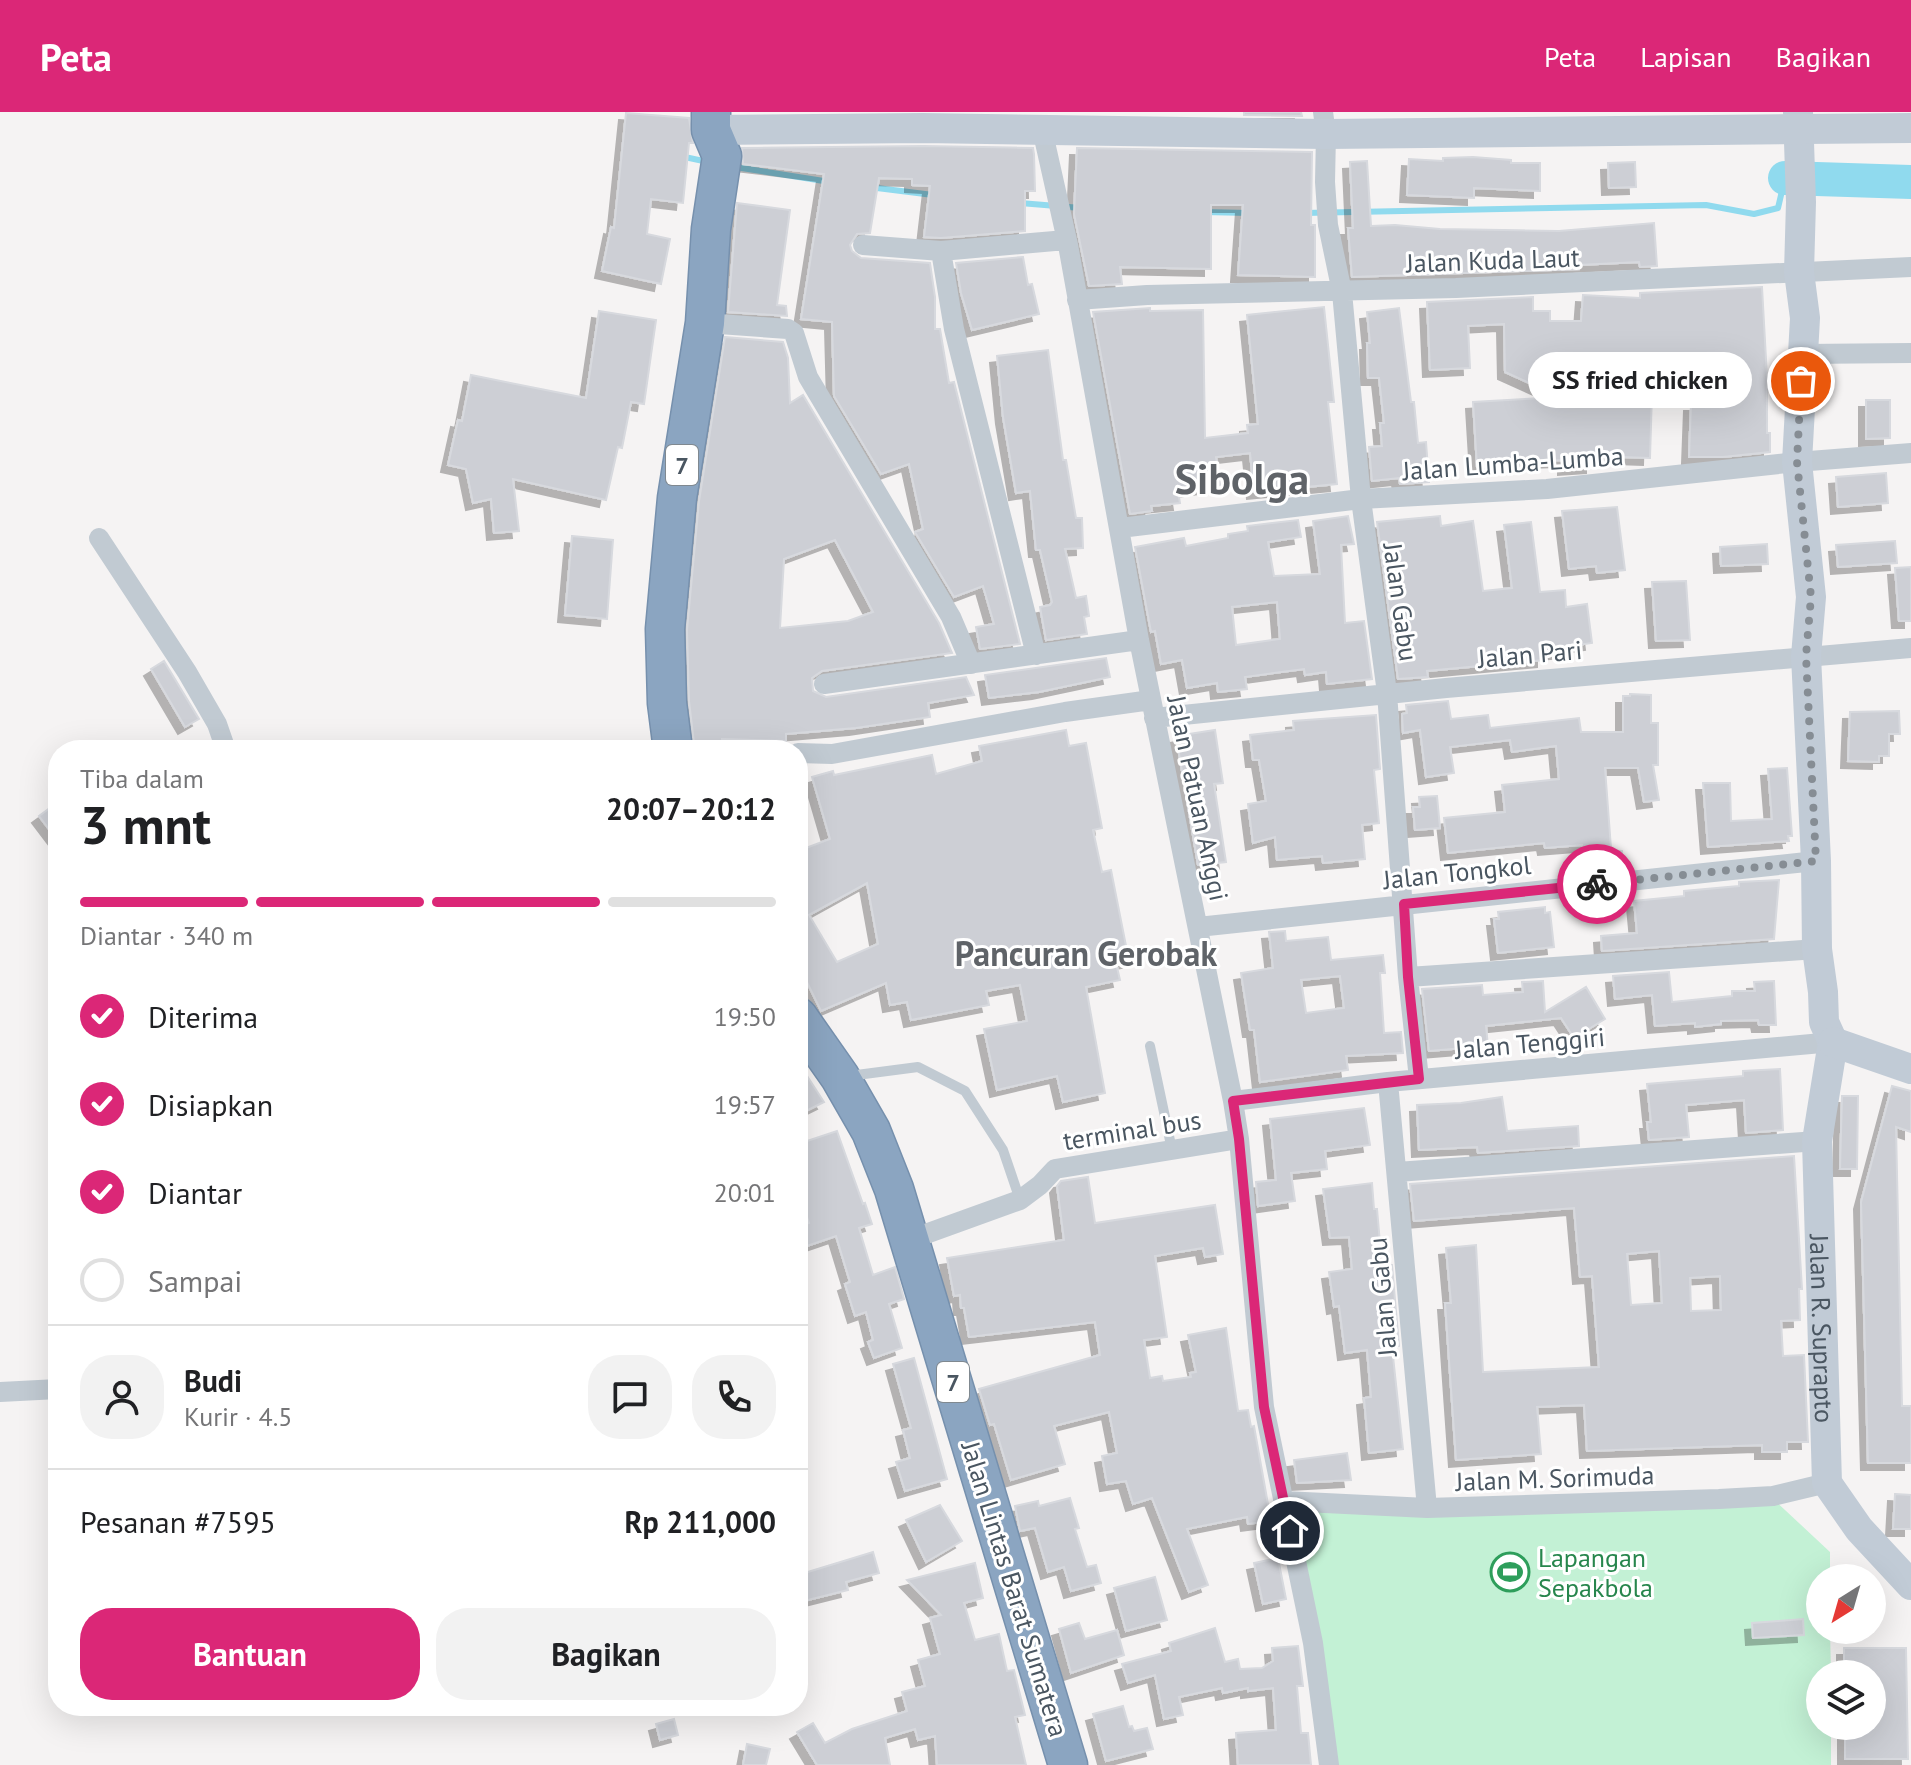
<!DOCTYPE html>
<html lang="id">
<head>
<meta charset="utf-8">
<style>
  :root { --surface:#fff; --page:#f2f2f2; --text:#202124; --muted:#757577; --line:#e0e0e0; --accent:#db2777 }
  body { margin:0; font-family:"PT Sans",sans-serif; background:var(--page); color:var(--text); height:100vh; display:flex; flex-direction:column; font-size:30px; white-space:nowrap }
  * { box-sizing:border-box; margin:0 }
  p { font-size:26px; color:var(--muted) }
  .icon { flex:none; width:44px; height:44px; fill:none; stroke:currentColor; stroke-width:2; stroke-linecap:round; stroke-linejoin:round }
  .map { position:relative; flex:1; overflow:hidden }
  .panel { position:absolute; left:48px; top:628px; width:760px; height:976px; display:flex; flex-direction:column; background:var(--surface); border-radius:32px; box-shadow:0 8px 32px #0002 }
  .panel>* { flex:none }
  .needle { width:52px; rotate:217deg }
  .fabs { position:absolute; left:1806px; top:1452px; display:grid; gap:16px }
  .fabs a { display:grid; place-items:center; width:80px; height:80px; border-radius:50%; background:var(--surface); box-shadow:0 8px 32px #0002; font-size:40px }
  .pin { position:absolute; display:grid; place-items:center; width:68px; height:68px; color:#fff; margin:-34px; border:4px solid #fff; border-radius:50%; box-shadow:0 2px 8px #0007 }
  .courier { position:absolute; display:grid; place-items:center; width:80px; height:80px; margin:-40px; border:6px solid #db2777; border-radius:50%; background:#fff; color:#222; box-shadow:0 2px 10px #0007 }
  .bubble { position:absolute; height:56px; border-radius:28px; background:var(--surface); box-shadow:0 8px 32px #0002; font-size:26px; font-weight:800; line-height:56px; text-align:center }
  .head em { font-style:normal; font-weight:800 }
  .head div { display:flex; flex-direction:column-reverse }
  .head { display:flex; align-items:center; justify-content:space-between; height:136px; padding:0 32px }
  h1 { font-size:52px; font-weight:800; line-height:60px }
  .bar { display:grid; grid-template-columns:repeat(4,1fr); gap:12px 8px; align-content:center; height:96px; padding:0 32px }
  .bar i { height:10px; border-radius:6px; background:var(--line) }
  .bar .active { background:var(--accent) }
  .bar p { grid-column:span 4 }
  .line { display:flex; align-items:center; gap:20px; padding:0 32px; border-top:2px solid var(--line) }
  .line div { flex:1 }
  .round { display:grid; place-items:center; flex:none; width:84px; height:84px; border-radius:32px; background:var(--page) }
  ol { padding:0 32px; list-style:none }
  li { display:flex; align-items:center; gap:24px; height:88px }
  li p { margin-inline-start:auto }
  li .icon { padding:8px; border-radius:50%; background:var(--accent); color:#fff; stroke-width:4 }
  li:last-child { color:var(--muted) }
  li i { width:44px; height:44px; border:4px solid var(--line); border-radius:50% }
  .button { display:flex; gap:16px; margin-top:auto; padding:16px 32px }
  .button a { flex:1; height:92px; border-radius:32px; background:var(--accent); color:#fff; font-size:32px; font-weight:800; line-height:92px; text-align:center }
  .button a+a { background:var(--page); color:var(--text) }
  header { display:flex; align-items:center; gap:48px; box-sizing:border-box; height:112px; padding:0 40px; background:var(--accent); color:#fff }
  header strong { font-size:38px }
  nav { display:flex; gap:44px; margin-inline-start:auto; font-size:28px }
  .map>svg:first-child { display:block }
</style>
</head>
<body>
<header>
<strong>Peta</strong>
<nav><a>Peta</a><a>Lapisan</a><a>Bagikan</a></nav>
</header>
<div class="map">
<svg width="1911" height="1653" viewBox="0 0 1911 1653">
  <defs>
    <filter id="shadow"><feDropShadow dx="-7" dy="7" stdDeviation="0" flood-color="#0004"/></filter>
  </defs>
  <rect width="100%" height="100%" fill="#f5f3f3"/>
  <path fill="#c3f1d5" d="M1769,1383L1830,1440V1466H1820V1518H1830L1831,1562H1820V1614H1831V1653H1329L1284,1389Z"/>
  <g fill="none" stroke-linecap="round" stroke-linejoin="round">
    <path stroke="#90daee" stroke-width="6" d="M680,44L708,50
      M735,55L830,70
      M869,75L933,83
      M1020,91L1081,96
      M1204,100L1249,101
      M1304,101L1706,93L1754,102L1778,96L1785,66"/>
    <path stroke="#90daee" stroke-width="34" d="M1785,66L1911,70"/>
  </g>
  <path fill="#cdcfd5" stroke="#d7d9de" stroke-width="2" fill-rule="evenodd" filter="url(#shadow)" d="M1244,0H1301L1302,4L1244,3Z
    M626,1L689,6L693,31H689L683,91L651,87L647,122L670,127L661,172L602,159L611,115L614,116Z
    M923,34L1033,36L1034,42L1035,79H1025V119L941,126L924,125L930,74L912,73V67L879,66L870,121L857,122L850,133L852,139L861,146L930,151L935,185V217H940L949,271L954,270L1020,532L980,537L976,515L994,512L983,474L954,485L915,420L923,417L909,352L881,362L834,284L832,210L801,207L824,62L743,52L742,36Z
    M1077,36L1312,40L1311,113H1315V165L1238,163L1243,93H1211V157L1120,155L1122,172L1089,174L1074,102Z
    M1473,45L1511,48V51H1540V79L1474,76V86L1407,83L1409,47L1443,49V46Z
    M1367,49L1371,114L1395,113L1440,117L1559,119L1654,111L1657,154L1640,155L1639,150L1579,153V157L1352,165L1348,116H1353L1350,50Z
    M1635,50L1636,75L1609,76L1608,51Z
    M737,91L790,98L777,193L786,194L787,204L728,200Z
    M1023,145L1028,173L1032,172L1039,202L972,218L961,181L956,151Z
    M1762,175L1767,265V321H1770V340L1723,345H1689L1691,292H1713V248L1653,249L1650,346L1593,344V354L1565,356V348L1505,350L1506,354L1477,355L1473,290L1560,285L1505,260L1504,212L1468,214L1470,256L1430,258L1427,190L1533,185V199H1550V209H1581L1583,183L1640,186V181Z
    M1324,195L1334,290H1328L1337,372L1254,380L1250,341L1216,345L1220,373L1178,379L1180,391L1151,394L1152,399L1130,402L1093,200L1150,196V199L1203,198L1205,326L1248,321L1247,313L1258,312L1247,203Z
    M1399,196L1411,290H1414L1418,331L1426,330L1429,370L1400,372L1399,366L1372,369L1369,335L1382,334L1380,311H1384L1379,266H1368L1367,231H1370L1367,200Z
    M599,199L656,208L644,292L631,290L622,336L618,335L606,388L513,367L519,419L494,421L491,387L473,391L466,357L448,353L458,308L462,309L471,263L586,286Z
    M725,225L783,230L788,246L790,291L803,283L939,511L952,541L822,559L812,566L813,579L826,585L966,565L974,583L928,591L930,605L856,616L786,622V629L722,627V631H694L689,589L687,518L699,389ZM835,428L873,500L848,509L780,516L784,447Z
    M1048,238L1063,348H1066L1076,406H1082L1083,436L1065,437L1076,486L1086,484L1089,504L1084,505L1087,522L1046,528L1040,495L1050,493L1052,490L1040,438H1036L1030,379L1016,381L1003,305L997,244Z
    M1866,288H1890V326L1866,327Z
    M1886,361L1888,391L1838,395L1836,365Z
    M1617,395L1625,458L1597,461L1596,454L1569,457L1562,399Z
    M1348,404L1354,432L1341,433L1345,511L1364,509L1372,567L1327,572L1326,560L1305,563L1304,557L1245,565L1247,577L1218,580L1217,571L1187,576L1182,548L1161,552L1155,519L1151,520L1135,435L1184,426L1186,434L1228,426V422L1248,419L1247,414L1298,408L1301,425L1268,430L1274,464L1320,462L1313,409ZM1277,490L1280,527L1236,533L1232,495Z
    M1440,404L1441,414L1473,409L1483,479L1512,476L1504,413L1531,410L1540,480L1565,478L1566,495L1587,492L1592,531L1570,534V539L1544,541V548L1427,559L1428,565L1398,567L1377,410Z
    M572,424L613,428L607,507L565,503Z
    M1895,429L1897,451L1838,455L1836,433Z
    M1767,432L1768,452L1721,454L1720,435Z
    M1911,455V509H1899L1895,456Z
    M1686,469L1690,528L1656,529L1652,470Z
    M1106,546L1110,565L1039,580L989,586L985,563Z
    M164,549L199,607L185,615L151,557Z
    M1630,582L1651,583V611H1658V653H1653L1659,688L1644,690L1638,656H1605L1611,736L1582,738V733L1545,736L1544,731L1448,741L1444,706L1505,700L1502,673L1559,667L1556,634L1512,640L1510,628L1450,635L1454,661L1426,665L1420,618L1403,621L1402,602L1407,601L1406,593L1448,589L1451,607L1488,603L1490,616L1579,606L1581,620H1623V584H1630Z
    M1899,599L1900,622H1889V644H1879V650L1848,649L1850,600Z
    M1376,603L1380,657L1374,658L1379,711L1362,713L1365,747L1323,751L1322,744L1277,748L1275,725L1253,731L1248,692L1266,689L1259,648H1253L1250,623L1294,618L1293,609Z
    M1066,618L1069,634L1086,631L1102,716L1093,718L1102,760L1111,758L1129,849L1116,851L1120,868L1086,875L1105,981L1063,990L1057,964L997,978L984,917L1027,909L1020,873L986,879L989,893L911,908L907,890L890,893L886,871L821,899L804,864L798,868V739L830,727L812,665L833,659L834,663L932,643L936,662L982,649L979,634ZM867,771L878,832L837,850L809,803Z
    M1215,618L1223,671L1214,672L1226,750L1198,753L1176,624Z
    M1787,656L1792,724H1788L1789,729L1708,735L1703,671H1730L1731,709L1772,707L1768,657Z
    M1437,684L1440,716L1415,718L1413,695H1420L1419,685Z
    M58,690V729L39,704Z
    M1599,738L1622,739L1623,757L1600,758Z
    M1779,768L1774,827L1602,839L1601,824L1637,821L1634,789L1684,784V779L1739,774V770Z
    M1545,795V801L1550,800L1554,835L1498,841L1494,807H1499L1498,800Z
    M1285,819L1286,829L1328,825L1331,848L1383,843L1385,861H1380L1384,921L1401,920L1403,941L1346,944L1348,958L1260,970L1254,918H1250L1241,861L1273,856L1269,820ZM1340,864L1344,896L1306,901L1301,868Z
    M1669,860L1672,890L1732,884V879H1755L1754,870L1774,869L1776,913H1759L1758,908L1721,909V912L1695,915V911L1655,914L1652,883L1615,887L1613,864Z
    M1543,869L1545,900L1586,875L1605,907L1574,926L1561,906L1486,914L1488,934L1429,939L1422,877L1482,873L1483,883L1523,880L1522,870Z
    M798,950L824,990L798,1003Z
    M1780,957L1783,1018L1746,1021L1744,988L1686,993L1689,1025L1649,1028L1647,1010H1651L1647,972L1743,964V959Z
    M1892,974L1911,979V1020L1896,1015L1902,1294H1911V1351H1868L1861,1090Z
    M1842,984H1858L1857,1057H1840Z
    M1502,985L1507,1019L1578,1014L1579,1034L1478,1041L1477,1035L1419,1038L1417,993L1461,991Z
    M1364,996L1370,1033L1325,1039L1327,1057L1291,1061L1295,1089L1258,1094L1256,1070L1276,1068L1270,1007Z
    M837,1019L863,1092L865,1091L872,1112L859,1116L873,1163L895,1155L904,1187L889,1192L902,1236L874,1246L868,1230L873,1228L866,1200L855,1204L845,1172L850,1170L836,1124L798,1137V1115L809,1111L798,1079V1032Z
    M1794,1044L1802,1177H1799L1800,1208L1781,1209L1783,1244L1804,1243L1808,1330H1787V1340H1762V1333L1587,1339L1584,1293L1537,1295L1541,1342L1456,1348L1445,1191H1451L1446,1136L1476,1133L1483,1260L1599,1255L1592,1164L1580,1165L1574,1096L1414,1109L1410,1072ZM1659,1139L1662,1191L1631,1193L1627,1142ZM1720,1164L1721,1198L1691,1199L1690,1166Z
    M1088,1065L1095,1111L1215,1093L1223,1142L1205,1145L1203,1136L1155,1144L1167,1225L1144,1228L1150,1266L1162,1264L1163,1269L1191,1265L1190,1261L1196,1260L1188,1223L1226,1216L1238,1299L1248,1298L1251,1315L1254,1314L1271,1409L1248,1412L1247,1405L1187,1417L1208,1473L1189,1480L1152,1386L1133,1392L1126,1369L1107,1372L1102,1344L1117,1341L1109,1300L1054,1314L1065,1352L1011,1368L994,1312L990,1313L979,1277L1100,1243L1095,1210L969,1225L964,1196H961L960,1183L954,1184L947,1146L1064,1128L1057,1074L1061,1069Z
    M1372,1071L1374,1097H1377L1382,1154L1392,1153L1399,1234L1392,1235L1403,1337L1369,1341L1364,1286L1371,1285L1367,1238L1345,1241L1339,1194L1334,1195L1329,1160L1352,1157L1349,1125L1330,1126L1323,1077Z
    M914,1246L947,1367L905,1379L896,1350L910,1346L903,1318L911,1316L893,1252Z
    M1347,1341L1351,1368L1297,1371L1294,1348Z
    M1895,1382L1911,1383V1417H1893Z
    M1070,1386L1079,1416L1075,1417L1087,1455L1096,1453L1101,1471L1071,1479L1064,1455L1048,1460L1035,1416L1020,1419L1015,1394L1038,1389L1039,1394Z
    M940,1393L962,1429L926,1450L906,1408Z
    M873,1440L879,1461L846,1470L848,1478L804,1489L798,1463Z
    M1278,1446L1286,1487L1263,1492L1254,1451Z
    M975,1451L983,1486L964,1491L975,1528L999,1522L1007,1559L1014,1558L1025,1603L1015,1605L1026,1653H937L935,1624L918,1628L915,1617L885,1626L890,1653H817L797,1620L813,1611L825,1631L852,1617L907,1599L902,1580L925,1574L918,1548L940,1542L930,1506L941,1503L907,1468Z
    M1155,1465L1167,1508L1126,1519L1114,1476Z
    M1803,1507L1804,1523L1753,1526L1752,1511Z
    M1079,1511L1085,1527L1117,1518L1124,1543L1071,1561L1059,1517Z
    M1215,1516L1225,1550L1238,1547L1240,1557L1262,1556L1273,1549L1272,1536L1298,1534L1303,1574H1297L1301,1621H1308L1311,1653H1238L1236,1621L1276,1618L1273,1576L1248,1579V1576L1223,1581L1222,1576L1179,1585L1183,1603L1164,1607L1155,1563L1128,1571L1122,1552L1171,1539L1169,1531Z
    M1844,1536H1906L1908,1647H1845V1614H1872V1562H1844Z
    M1123,1594L1129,1615L1132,1614L1134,1619L1147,1616L1153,1637L1106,1649L1093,1602Z
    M674,1607L678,1623L660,1628L656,1612Z
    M747,1632L770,1637L766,1653H743Z"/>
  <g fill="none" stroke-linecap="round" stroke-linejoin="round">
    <defs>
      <path id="highway" d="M673,638L667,591L665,517L677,386L705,211L711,117L722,44L711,18V0
        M798,905L840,965L871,1019L894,1077L1068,1653"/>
    </defs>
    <use href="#highway" stroke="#7690ad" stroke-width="41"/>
    <path stroke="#c1cad2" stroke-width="10" d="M1150,934L1172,1038
      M849,964L918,955L965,979L1003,1038L1020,1088"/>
    <path stroke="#c1cad2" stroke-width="20" d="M1323,0L1326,22L1325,70L1328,113L1342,180L1361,387L1387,581L1408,865L1419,967
      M1042,17L1068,133L1139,528L1233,989L1239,1027L1264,1295L1313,1531L1329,1653
      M863,133L941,139L1066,128
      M941,139L954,217L1036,543
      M1077,188L1147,183L1456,176L1911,155
      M705,211L788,217L794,221L808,265L951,505L971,552
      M1803,242L1911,241
      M1120,416L1361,387L1547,377L1797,350L1911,341
      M99,426L187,560L217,612L226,638
      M824,572L1139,528
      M1154,606L1446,576L1911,536
      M798,641L832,642L1065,600L1151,588
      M1198,815L1816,749
      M1408,865L1817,837
      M1388,970L1427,1396
      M1233,989L1388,970L1833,930
      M1397,1060L1817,1029
      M909,1128L1020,1088L1040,1073L1055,1057L1239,1027
      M0,1280L58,1277
      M1284,1389L1427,1396L1719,1387L1773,1384L1827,1371"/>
    <g stroke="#c1cbd6" stroke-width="30">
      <path d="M1798,0L1801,90L1799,160L1805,206L1797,350L1811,485L1806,544L1816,749L1817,837L1823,880L1824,910L1833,930"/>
      <path d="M711,18L923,16L1326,22L1911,16"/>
      <path id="s1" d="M1833,930L1817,1029L1827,1371L1859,1417L1911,1473"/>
      <path d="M1833,930L1911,957"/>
    </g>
    <use href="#highway" stroke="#8ba5c1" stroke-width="38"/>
  </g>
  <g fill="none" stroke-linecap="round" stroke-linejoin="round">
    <path stroke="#868d94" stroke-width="8" stroke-dasharray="0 14.4" d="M1597,772L1816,749L1806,544L1811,485L1797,350L1801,269"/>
    <path stroke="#db2777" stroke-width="10" d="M1290,1419L1264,1295L1239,1027L1233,989L1419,967L1408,865L1404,792L1597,772"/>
  </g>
  <defs>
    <symbol id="stadium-ring" viewBox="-11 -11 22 22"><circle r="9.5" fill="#fff" stroke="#2e9e5b" stroke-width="1.5"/><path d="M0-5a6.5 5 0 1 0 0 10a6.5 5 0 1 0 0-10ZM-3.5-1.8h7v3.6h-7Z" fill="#2e9e5b"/></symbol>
  </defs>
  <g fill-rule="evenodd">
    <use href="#stadium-ring" x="1488" y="1438" width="44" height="44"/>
  </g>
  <g text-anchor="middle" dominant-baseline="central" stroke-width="6" stroke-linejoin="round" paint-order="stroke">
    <g fill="#fff" stroke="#808990" stroke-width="2">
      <rect x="666" y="333" width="32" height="40" rx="6"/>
      <rect x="937" y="1250" width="32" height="40" rx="6"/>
    </g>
    <g font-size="24" font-weight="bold" fill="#4a5661">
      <text x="682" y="353">7</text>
      <text x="953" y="1270">7</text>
    </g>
    <g font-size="26" fill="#4a5661" stroke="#fff">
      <text transform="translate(1493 148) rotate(-2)">Jalan Kuda Laut</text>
      <text transform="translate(1513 351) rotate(-4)">Jalan Lumba-Lumba</text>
      <text transform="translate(1401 490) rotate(82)">Jalan Gabu</text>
      <text transform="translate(1530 542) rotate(-5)">Jalan Pari</text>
      <text transform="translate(1198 686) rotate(78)">Jalan Patuan Anggi</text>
      <text transform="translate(1457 760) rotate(-6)">Jalan Tongkol</text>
      <text transform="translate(1530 931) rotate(-5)">Jalan Tenggiri</text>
      <text transform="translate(1132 1018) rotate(-9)">terminal bus</text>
      <text transform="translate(1382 1185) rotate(-95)">Jalan Gabu</text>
      <text stroke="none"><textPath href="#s1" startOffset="288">Jalan R. Suprapto</textPath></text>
      <text transform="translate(1555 1366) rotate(-2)">Jalan M. Sorimuda</text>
      <text transform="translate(1015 1477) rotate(73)">Jalan Lintas Barat Sumatera</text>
    </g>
    <g font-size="26" fill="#27864d" stroke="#fff" text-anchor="start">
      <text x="1538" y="1445">Lapangan<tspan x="1538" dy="30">Sepakbola</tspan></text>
    </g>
    <g font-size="34" font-weight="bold" fill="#5f6368" stroke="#fff">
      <text x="1086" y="841">Pancuran Gerobak</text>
    </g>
    <g font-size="42" font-weight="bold" fill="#5f6368" stroke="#fff">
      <text x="1242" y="366">Sibolga</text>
    </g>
  </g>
</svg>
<div class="fabs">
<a><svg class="needle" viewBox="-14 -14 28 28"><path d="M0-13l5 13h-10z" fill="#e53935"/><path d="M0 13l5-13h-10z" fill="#757577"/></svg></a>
<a><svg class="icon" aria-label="layers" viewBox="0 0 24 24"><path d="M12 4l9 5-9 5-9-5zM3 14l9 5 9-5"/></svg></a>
</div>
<div class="pin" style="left:1801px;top:269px;background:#ea580c"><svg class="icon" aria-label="bag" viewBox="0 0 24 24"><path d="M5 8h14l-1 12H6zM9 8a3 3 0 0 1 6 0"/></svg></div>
<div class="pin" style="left:1290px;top:1419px;background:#1f2937"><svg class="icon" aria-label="home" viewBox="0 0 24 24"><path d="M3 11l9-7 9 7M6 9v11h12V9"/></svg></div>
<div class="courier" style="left:1597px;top:772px"><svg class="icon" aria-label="bike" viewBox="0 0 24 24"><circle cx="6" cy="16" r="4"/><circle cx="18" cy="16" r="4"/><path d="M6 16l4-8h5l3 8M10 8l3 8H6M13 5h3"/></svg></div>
<div class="bubble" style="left:1528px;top:240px;width:224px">SS fried chicken</div>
<section class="panel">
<div class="head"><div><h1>3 mnt</h1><p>Tiba dalam</p></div><em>20:07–20:12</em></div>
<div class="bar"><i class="active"></i><i class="active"></i><i class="active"></i><i></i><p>Diantar · 340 m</p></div>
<ol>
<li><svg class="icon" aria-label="check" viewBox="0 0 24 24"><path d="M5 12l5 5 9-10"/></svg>Diterima<p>19:50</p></li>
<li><svg class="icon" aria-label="check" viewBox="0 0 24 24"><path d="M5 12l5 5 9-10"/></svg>Disiapkan<p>19:57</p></li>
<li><svg class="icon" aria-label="check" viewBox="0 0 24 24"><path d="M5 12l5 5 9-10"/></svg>Diantar<p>20:01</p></li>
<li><i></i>Sampai</li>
</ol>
<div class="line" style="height:144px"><a class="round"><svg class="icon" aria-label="person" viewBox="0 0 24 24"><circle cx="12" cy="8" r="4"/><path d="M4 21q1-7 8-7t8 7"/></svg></a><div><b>Budi</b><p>Kurir · 4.5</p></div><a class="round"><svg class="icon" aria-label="chat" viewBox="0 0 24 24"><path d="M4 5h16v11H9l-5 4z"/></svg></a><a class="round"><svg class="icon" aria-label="phone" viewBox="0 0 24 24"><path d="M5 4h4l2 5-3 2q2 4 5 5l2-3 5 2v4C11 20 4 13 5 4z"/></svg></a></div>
<div class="line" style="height:104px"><div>Pesanan #7595</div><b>Rp 211,000</b></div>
<div class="button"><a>Bantuan</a><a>Bagikan</a></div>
</section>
</div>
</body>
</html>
